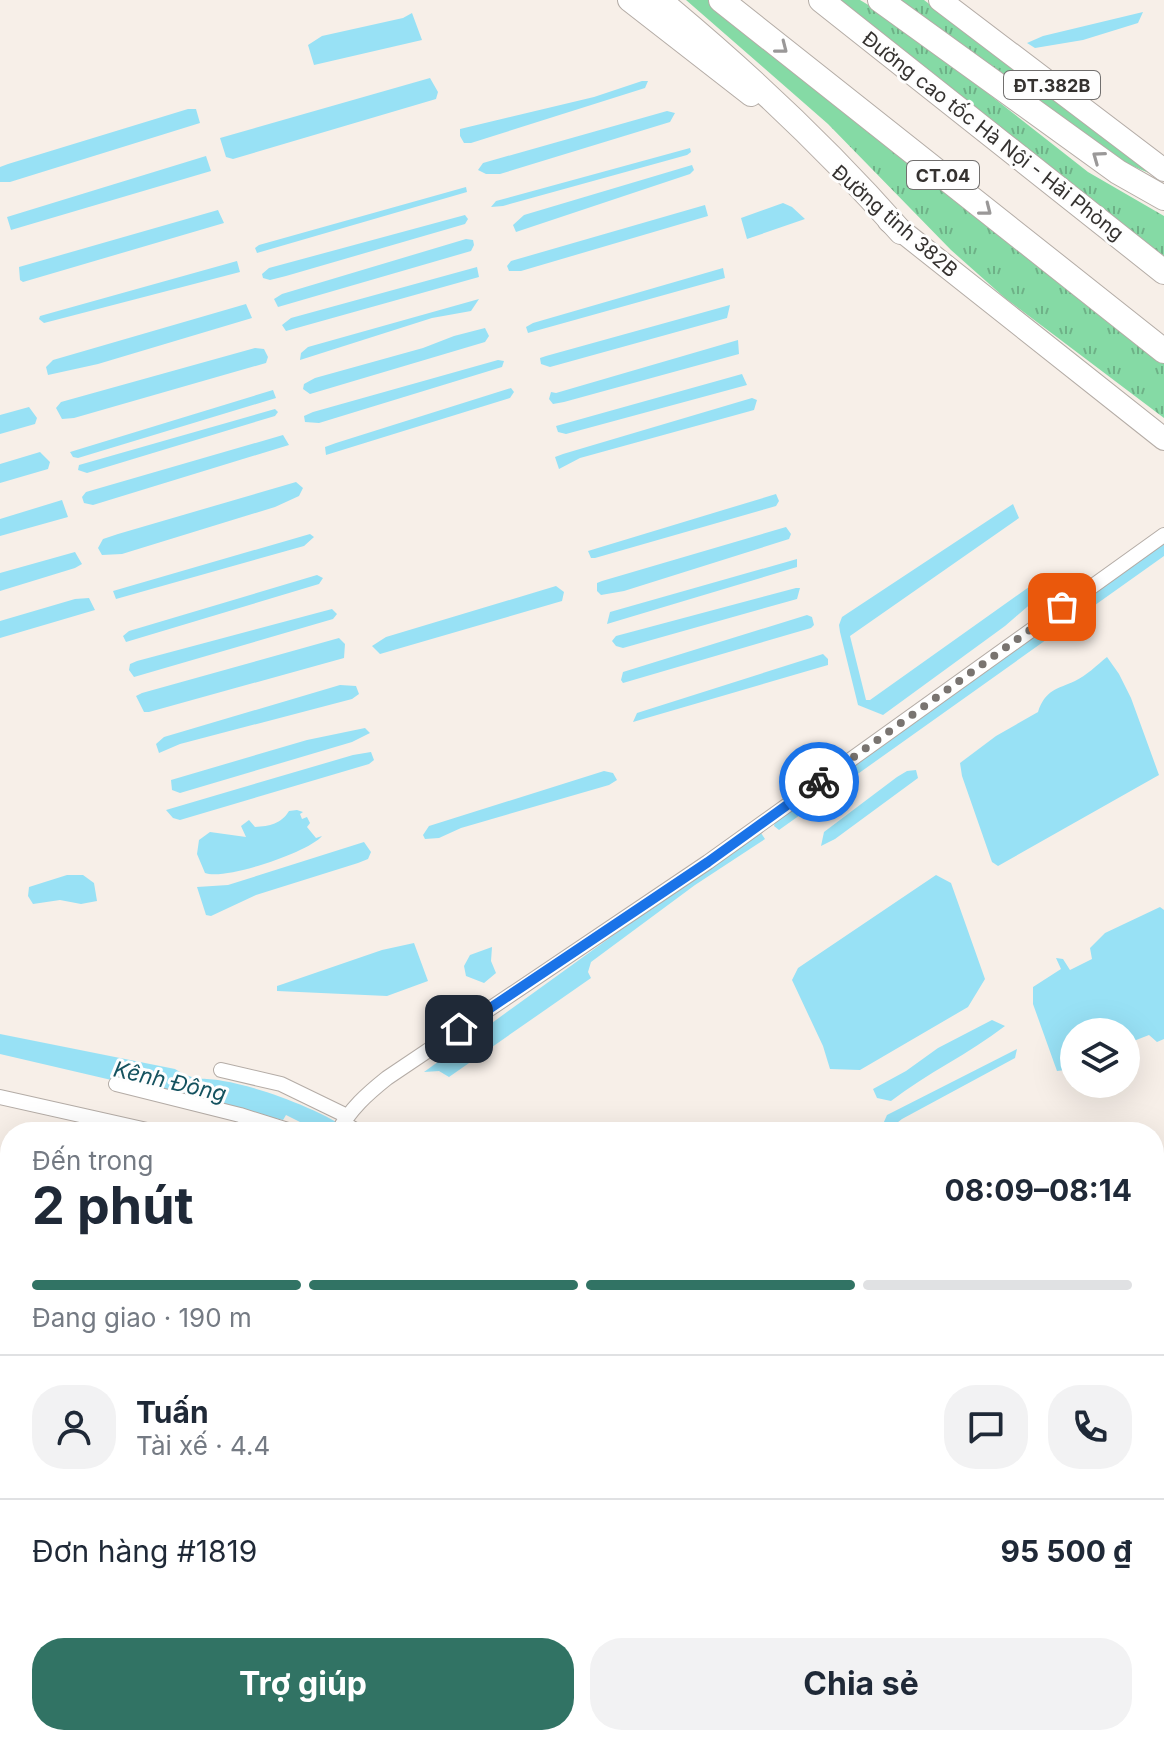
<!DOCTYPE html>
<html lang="vi">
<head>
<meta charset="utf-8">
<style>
  :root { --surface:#fff; --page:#f2f2f3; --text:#1f2937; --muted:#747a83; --line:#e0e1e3; --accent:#317364 }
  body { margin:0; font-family:Inter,sans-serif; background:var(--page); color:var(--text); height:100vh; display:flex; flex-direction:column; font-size:30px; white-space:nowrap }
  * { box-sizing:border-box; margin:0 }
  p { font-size:26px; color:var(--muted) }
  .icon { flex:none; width:44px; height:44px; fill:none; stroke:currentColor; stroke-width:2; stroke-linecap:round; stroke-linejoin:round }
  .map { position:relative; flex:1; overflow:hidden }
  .details { position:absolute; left:0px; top:1122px; width:1164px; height:624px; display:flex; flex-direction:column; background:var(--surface); border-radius:32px 32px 0 0; box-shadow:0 8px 32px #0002 }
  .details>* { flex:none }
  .tools { position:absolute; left:1060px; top:1018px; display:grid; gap:16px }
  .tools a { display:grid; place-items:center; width:80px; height:80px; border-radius:50%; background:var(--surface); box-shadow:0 8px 32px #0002; font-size:40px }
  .pin { position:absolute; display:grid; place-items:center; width:68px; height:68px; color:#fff; margin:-34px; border-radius:16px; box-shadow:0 4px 12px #0006 }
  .courier { position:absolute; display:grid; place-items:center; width:80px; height:80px; margin:-40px; border:6px solid #1a73e8; border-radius:50%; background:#fff; color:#222; box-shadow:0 2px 10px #0007 }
  .overview em { font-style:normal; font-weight:700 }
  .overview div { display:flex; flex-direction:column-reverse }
  .overview { display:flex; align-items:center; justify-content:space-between; height:136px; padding:0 32px }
  h1 { font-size:52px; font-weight:700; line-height:60px }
  .bar { display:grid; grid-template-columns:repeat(4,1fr); gap:12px 8px; align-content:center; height:96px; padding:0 32px }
  .bar i { height:10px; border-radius:6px; background:var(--line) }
  .bar .selected { background:var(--accent) }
  .bar p { grid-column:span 4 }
  .line { display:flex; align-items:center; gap:20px; padding:0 32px; border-top:2px solid var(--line) }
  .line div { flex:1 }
  .round { display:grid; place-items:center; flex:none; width:84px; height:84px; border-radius:32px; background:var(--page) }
  .action { display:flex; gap:16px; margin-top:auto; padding:16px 32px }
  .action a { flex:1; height:92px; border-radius:32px; background:var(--accent); color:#fff; font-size:32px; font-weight:700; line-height:92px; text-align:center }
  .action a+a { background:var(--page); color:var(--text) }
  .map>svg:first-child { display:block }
</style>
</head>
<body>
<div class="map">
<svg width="1164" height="1746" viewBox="0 0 1164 1746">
  <defs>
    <pattern id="industrial-furrows" width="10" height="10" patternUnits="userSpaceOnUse" patternTransform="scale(2)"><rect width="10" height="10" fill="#fae0d8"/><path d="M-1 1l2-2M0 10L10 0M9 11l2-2" fill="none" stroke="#d7c1ba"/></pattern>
    <pattern id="grass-tufts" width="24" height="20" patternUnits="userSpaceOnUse" patternTransform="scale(2)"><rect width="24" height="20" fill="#85daa5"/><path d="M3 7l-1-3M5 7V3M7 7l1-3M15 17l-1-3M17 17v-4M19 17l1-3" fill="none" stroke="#6eb187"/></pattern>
  </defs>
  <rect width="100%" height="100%" fill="#f7efe8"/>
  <path fill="url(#industrial-furrows)" d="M1154,1605L1164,1609V1696L1154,1689Z"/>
  <path fill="url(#grass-tufts)" d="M686,0H716L1164,354V418L1005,298L951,250L828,124Z
    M832,0H860L875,9L916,37L1088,172L1164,216V261Z
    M898,0H924L1151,174L1128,164Z"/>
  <path fill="#98e1f5" d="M1143,12L1138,23L1083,40L1035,48L1027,43L1043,36Z
    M412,13L422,40L314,65L308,45L322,36L403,18Z
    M430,78L438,92L436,99L233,159L226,157L220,138Z
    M642,81H648L645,88L471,143H464L460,136V129L594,97Z
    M188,109H196L200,123L10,182H0V167L8,164Z
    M667,111L675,113L670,122L500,174H486L478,170L483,163Z
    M690,148L691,152L687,155L503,206L491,207L496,201Z
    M206,156L211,171L11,230L7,217Z
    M692,165L694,170L690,174L516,232L513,225L524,215Z
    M466,187L467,192L257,253L255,248L259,245Z
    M783,203L792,207L805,219L747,239L741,218Z
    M705,205L708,216L521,271H509L507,266L511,261Z
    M218,210L224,223L23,282L20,280L19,267Z
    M465,215L468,219L465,224L286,276L270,280L263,278L262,274L269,268Z
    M466,239L473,240L474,245L471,251L278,307L274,299L282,294Z
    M237,261L240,272L44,323L39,319L40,316Z
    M477,267L479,277L286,331L282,325L291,318Z
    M723,268L725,278L528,333L526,327L533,323Z
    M479,299L471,311L432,318L300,360L301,353L308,347Z
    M246,304L252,318L98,364L48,375L46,367L53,360Z
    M730,305L727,318L550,367L541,364L540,358L546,356Z
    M485,328L489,336L485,342L310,394L303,389L304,384L315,378L423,348L454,336Z
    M738,340L739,354L564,402L553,404L549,399L551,392L556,393Z
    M255,348L264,349L268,357L266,363L74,418L62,419L56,408L61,402Z
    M498,360L504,361L502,367L319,423L305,422L304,416L313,412Z
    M742,374L747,385L566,434L558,432L556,426Z
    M511,388L514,392L510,398L326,455L325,447L336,443Z
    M273,390L276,398L78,458L73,457L70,452Z
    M752,398L757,400L754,410L580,458L559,469L555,457L563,454Z
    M29,407L37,418L35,424L0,434V415Z
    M275,409L278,412L275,416L87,473L78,470L79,465Z
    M283,435L289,445L93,505L84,503L82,497L86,492Z
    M40,452L50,462L48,469L0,483V464Z
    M296,482L303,488L299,496L275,507L122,554L102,555L98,548L103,539L118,534Z
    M776,494L779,501L776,506L595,558H591L588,551Z
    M62,500L68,517L0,536V519Z
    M1013,504L1019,518L850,636L866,700H870L1036,582L1041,595L1005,626L883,715L858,705L840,632L839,625L842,617Z
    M786,527L791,534L789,539L624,591L601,595L597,591V583L602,581Z
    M310,534L314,537L304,546L116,599L113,591Z
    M1164,544V556L779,830L774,826L775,821L1032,634Z
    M75,552L82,564L75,568L0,591V573Z
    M797,559V567L607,624L610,612Z
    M317,575L323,578L319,584L126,642L123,636L129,631Z
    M556,586L564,592L562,601L380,654L372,646L386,637Z
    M796,588H800L797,599L623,648L616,646L612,641L616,636Z
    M89,598L95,610L0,638V621L75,599Z
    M332,609L337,614L333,619L134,677L129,670L130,664L137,661Z
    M807,615L812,617L814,625L811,628L623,683L621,680L623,672Z
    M339,638L345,644L344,658L149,712H144L136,696L142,693Z
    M823,654L828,659V665L633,722L637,713Z
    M1107,657L1119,674L1131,698L1159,775L998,866L992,862L962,776L960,763L996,736L1038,712C1045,690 1057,689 1075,681C1086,676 1097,665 1107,657Z
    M340,685L356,686L359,694L352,699L180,744L159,753L156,744L164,737Z
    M365,728L370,733L352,742L180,793L172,790L171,780L307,740Z
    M371,752L374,760L369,764L180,820L173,818L166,810L353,755Z
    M916,770L918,778L835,839L821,846L824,832L897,777L907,771Z
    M604,771L613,773L617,780L609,785L461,828L439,838L425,839L423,835L429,826Z
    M297,810L303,812L300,814L302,819L307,817L310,823L307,827L316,838L322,836C309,852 224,881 205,873L197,854L199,840L210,832L246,837L241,826L249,820L255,827C270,826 281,824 289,811Z
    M759,830L765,839L695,885L591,962L588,972L591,978L449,1077L439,1071L424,1072Z
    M364,842L371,852L368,859L358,863L256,895L211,916L206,915L197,887L228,885Z
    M67,875H83L94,883L97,901L81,904L60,900L33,904L28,896L29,887Z
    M936,875L951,883L985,979L968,1007L860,1070L830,1069L823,1046L792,980L798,968Z
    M1160,907L1164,910V1039L1157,1042L1149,1035L1126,1044V1032H1074V1069L1057,1071L1033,1004V987L1061,969L1056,958L1063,959L1070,970L1092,959L1090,948L1105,933Z
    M414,943L428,981L387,996L277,991V986L283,984L382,950Z
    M492,947L491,961L496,973L484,983L466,976L464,966L470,955Z
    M992,1020L1005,1026C969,1054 927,1073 891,1101L877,1098L873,1089L906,1071L938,1048Z
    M0,1034L175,1069C195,1082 203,1077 223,1081C261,1087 321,1110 353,1132H320L286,1115L283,1120L0,1054Z
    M1017,1049L1015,1058L902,1119L885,1132L880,1131L887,1115Z"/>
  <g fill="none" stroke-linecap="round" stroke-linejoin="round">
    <defs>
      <path id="minor" d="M221,1070L281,1084L347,1116
        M116,1084L240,1115L294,1132
        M0,1097L156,1132
        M343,1123L359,1132
        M338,1132C350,1109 367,1094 387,1078L708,862L1164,535
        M0,1264H10
        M0,1423L10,1424
        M0,1619L10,1622
        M83,1736L86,1746
        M429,1736L460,1746
        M645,1736L648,1746
        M701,1736L704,1746
        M855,1736L858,1746
        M195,1746L207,1744
        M360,1746L363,1736
        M536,1746L538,1736
        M771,1746L780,1741L781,1736"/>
      <path id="secondary" d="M1154,1543L1164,1535
        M955,1746L964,1736"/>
      <path id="primary" d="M629,0L751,95
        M940,0L1164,170
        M889,221L1164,439"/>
      <path id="motorway" d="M659,0C746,72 827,148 901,232
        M721,0L1164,351
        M821,0L1164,272
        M880,0L1118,172L1164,198"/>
    </defs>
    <use href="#minor" stroke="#b4aca6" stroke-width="16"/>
    <use href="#secondary" stroke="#b4aca6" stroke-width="22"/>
    <use href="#primary" stroke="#b4aca6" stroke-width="24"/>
    <use href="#motorway" stroke="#b4aca6" stroke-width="26"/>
    <use href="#minor" stroke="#fff" stroke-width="14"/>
    <use href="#secondary" stroke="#fff" stroke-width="20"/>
    <use href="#primary" stroke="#fff" stroke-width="22"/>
    <use href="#motorway" stroke="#fff" stroke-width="24"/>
  </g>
  <defs><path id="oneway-chevron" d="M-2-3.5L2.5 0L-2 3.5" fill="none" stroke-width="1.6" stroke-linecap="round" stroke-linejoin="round" transform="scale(2)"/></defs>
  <g stroke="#9a9898">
    <use href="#oneway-chevron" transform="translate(782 48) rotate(38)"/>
    <use href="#oneway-chevron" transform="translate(1098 157) rotate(-144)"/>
    <use href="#oneway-chevron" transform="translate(986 210) rotate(38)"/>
  </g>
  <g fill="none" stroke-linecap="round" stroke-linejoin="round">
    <path stroke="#797470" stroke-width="8" stroke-dasharray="0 14.4" d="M819,782L1062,607"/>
    <path stroke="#1a73e8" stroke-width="10" d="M459,1029L708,862L819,782"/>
  </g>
  <g text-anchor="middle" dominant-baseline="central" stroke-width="6" stroke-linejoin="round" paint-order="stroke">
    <g fill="#fefefe" stroke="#716f6e" stroke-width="2">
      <rect x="1004" y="71" width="96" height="28" rx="6"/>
      <rect x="907" y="161" width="72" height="28" rx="6"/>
    </g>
    <g font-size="18" font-weight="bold" fill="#353230">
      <text x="1052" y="85">ĐT.382B</text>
      <text x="943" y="175">CT.04</text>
    </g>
    <g font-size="20" fill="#353230" stroke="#fefefe">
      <text transform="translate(993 136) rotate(38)">Đường cao tốc Hà Nội - Hải Phòng</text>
      <text transform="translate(895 221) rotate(41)">Đường tỉnh 382B</text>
    </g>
    <g font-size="22" font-style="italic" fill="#14525f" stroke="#fefefe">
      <text transform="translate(170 1081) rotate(13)">Kênh Đông</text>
    </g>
  </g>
</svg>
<div class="tools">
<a><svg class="icon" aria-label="layers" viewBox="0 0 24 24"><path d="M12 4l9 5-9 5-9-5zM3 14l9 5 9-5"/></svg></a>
</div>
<div class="pin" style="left:1062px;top:607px;background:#ea580c"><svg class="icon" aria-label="bag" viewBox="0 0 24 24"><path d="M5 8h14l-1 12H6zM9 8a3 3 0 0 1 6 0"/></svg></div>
<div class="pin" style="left:459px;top:1029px;background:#1f2937"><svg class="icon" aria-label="home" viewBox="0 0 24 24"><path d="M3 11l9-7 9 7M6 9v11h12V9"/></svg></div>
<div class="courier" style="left:819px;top:782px"><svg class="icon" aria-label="bike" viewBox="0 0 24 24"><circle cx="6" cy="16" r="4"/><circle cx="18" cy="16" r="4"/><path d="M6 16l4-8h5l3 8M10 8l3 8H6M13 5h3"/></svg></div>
<section class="details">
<div class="overview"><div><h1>2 phút</h1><p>Đến trong</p></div><em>08:09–08:14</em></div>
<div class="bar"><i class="selected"></i><i class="selected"></i><i class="selected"></i><i></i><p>Đang giao · 190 m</p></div>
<div class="line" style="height:144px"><a class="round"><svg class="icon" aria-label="person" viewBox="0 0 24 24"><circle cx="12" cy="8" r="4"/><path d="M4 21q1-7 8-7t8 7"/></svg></a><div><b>Tuấn</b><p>Tài xế · 4.4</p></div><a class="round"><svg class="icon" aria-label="chat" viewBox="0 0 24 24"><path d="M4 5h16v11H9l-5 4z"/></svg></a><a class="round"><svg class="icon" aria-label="phone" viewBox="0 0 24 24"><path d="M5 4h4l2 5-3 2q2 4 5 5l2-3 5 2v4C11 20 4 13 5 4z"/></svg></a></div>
<div class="line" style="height:104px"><div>Đơn hàng #1819</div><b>95 500 ₫</b></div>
<div class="action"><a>Trợ giúp</a><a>Chia sẻ</a></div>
</section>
</div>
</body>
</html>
